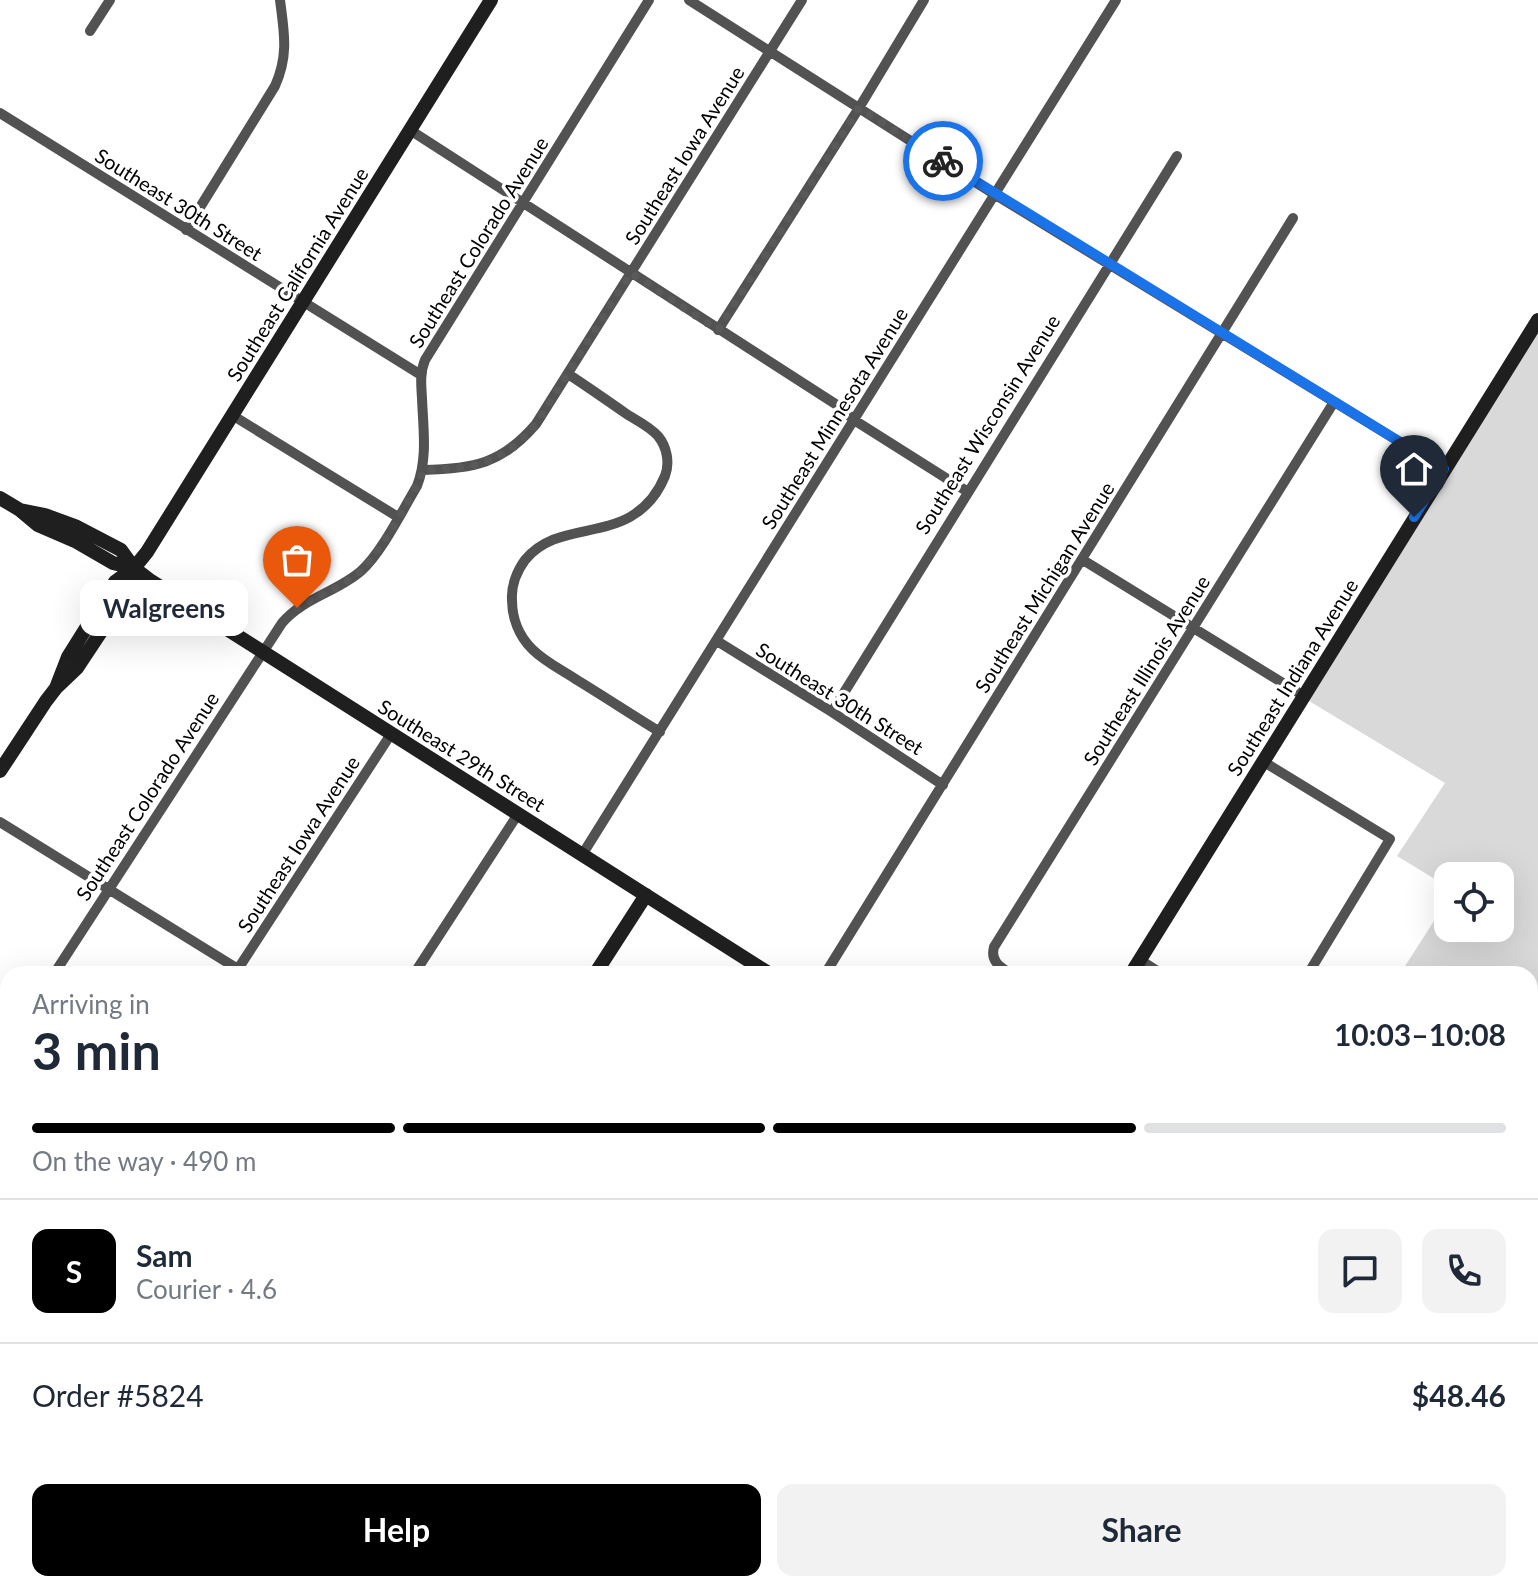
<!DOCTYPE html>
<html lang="en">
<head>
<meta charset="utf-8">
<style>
  :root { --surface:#fff; --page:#f2f2f3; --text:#1f2937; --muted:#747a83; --line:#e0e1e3; --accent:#000 }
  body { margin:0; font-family:Lato,sans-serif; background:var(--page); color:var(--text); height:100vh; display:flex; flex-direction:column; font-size:30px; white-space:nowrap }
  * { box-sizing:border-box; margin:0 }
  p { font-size:26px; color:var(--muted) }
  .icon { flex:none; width:44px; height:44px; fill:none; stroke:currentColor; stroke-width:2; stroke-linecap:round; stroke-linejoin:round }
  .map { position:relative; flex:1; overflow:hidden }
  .sheet { position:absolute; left:0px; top:966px; width:1538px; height:626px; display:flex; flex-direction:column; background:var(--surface); border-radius:24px 24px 0 0; box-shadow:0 8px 32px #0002 }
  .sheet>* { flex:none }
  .buttons { position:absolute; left:1434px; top:862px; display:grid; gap:16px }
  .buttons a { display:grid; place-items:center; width:80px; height:80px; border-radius:16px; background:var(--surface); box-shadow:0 8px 32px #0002; font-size:40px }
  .pin { position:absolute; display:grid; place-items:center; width:68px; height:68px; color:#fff; margin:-82px -34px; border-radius:50% 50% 50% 0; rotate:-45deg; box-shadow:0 0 8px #0007 }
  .pin .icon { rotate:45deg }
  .courier { position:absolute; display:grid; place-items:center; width:80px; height:80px; margin:-40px; border:6px solid #1a73e8; border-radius:50%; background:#fff; color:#222; box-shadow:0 2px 10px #0007 }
  .bubble { position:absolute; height:56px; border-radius:16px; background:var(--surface); box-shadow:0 8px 32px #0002; font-size:26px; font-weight:700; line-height:56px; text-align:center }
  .head em { font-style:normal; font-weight:700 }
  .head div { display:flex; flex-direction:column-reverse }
  .head { display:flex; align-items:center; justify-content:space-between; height:136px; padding:0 32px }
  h1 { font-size:52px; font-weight:700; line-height:60px }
  .bar { display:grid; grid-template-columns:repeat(4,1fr); gap:12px 8px; align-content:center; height:96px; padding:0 32px }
  .bar i { height:10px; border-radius:6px; background:var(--line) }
  .bar .selected { background:var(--accent) }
  .bar p { grid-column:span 4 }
  .line { display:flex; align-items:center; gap:20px; padding:0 32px; border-top:2px solid var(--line) }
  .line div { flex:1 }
  .round { display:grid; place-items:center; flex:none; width:84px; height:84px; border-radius:16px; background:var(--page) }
  .action { display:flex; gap:16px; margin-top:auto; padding:16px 32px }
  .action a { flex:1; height:92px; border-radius:16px; background:var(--accent); color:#fff; font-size:32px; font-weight:700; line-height:92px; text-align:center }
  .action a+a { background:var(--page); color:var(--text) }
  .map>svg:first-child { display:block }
</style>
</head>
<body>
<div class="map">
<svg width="1538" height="1591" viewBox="0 0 1538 1591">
  <rect width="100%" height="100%" fill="#fff"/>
  <path fill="#d9d9d9" d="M1538,333V1109L1530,1105V974H1400L1448,899V928H1500V876H1448V887L1397,856L1445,783L1309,701Z
    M1538,1358V1457L1530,1452V1371Z"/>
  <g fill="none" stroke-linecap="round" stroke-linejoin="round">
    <path stroke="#525252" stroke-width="10" d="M689,0L994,194L1444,469
      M90,31L110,0
      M0,113L421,375
      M410,130L837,405L854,420L968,492
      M186,230L275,86C289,55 284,32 280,0
      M718,330L859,108L924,0
      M568,374C588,387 608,401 628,415C638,421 650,427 658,436C667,447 670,463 665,476C658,493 646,508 630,517C596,536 552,527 525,560C517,571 511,586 512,600C512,618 519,636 532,649C545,662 562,670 577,680C605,697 632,715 660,732
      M232,415L398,517
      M423,470C473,469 502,464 536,424L802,0
      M1083,560L1304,696
      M717,641L832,712L943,785
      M832,712L1177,156
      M1264,762L1390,839L1308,974
      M0,822L246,974
      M582,855L1116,0
      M1140,960L1162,974
      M236,972L391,734
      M54,974L282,623C303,598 337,592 361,571C382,552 402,511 417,486C428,458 423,427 422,398C421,384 420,372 425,360L649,0
      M414,974L518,814
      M825,974L1293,218
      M1011,974C1000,967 990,961 994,947L1334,402
      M0,1058L8,1046
      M0,1137L8,1142
      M1530,1175V1185
      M0,1337L8,1324
      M0,1451L8,1456
      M209,1584L220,1591
      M705,1584L716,1591
      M1218,1584L1229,1591
      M16,1591L20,1584
      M195,1591L199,1584
      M375,1591L379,1584
      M555,1591L560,1584
      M914,1591L919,1584
      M1094,1591L1099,1584
      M1276,1591L1280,1584
      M1459,1591L1463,1584"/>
    <path stroke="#1f1f1f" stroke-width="14" d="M0,498L20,510L38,525L75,541L113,563L134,568
      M20,510L45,515L75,526L121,550L134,568L151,581L263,652L770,974
      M56,688L68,657L115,582L134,568L147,552L491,0
      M0,771L46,701L56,688L77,668L128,591L134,568
      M595,974L646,895
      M1131,974L1538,320
      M1530,1463L1538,1468
      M736,1591L741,1584"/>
  </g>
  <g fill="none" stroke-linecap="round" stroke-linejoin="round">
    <path stroke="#595959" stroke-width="8" stroke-dasharray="0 14.4" d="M297,608C317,596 344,586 361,571C378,555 416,492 423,470C478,469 511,462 543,413L631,273L718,330L859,108L943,161"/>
    <path stroke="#1a73e8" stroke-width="10" d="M943,161L1444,469L1414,517"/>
  </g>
  <g text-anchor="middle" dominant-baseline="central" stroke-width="7" stroke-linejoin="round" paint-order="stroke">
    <g font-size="20" fill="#000" stroke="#fff">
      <text transform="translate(684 155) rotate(-58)">Southeast Iowa Avenue</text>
      <text transform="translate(179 204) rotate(32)">Southeast 30th Street</text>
      <text transform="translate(478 242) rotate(-58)">Southeast Colorado Avenue</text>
      <text transform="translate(297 274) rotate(-58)">Southeast California Avenue</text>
      <text transform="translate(834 418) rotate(-58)">Southeast Minnesota Avenue</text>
      <text transform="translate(987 424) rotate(-58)">Southeast Wisconsin Avenue</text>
      <text transform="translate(1044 587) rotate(-58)">Southeast Michigan Avenue</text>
      <text transform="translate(1146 670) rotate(-58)">Southeast Illinois Avenue</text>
      <text transform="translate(1292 677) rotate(-58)">Southeast Indiana Avenue</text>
      <text transform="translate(840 698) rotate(32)">Southeast 30th Street</text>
      <text transform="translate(462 755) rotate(32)">Southeast 29th Street</text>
      <text transform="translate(147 796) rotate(-57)">Southeast Colorado Avenue</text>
      <text transform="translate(298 844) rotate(-57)">Southeast Iowa Avenue</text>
    </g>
  </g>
</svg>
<div class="buttons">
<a><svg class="icon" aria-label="locate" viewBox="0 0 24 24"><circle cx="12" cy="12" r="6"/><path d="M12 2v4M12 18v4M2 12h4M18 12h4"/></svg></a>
</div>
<div class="pin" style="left:297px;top:608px;background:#ea580c"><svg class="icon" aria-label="bag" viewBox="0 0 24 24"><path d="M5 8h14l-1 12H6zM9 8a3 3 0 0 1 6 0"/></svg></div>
<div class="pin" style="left:1414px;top:517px;background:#1f2937"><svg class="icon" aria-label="home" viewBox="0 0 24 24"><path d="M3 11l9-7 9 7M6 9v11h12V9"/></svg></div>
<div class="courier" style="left:943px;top:161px"><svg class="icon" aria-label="bike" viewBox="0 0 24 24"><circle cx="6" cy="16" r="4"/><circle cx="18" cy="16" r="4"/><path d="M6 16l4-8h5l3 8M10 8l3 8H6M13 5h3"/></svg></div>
<div class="bubble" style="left:80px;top:580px;width:168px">Walgreens</div>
<section class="sheet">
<div class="head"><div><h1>3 min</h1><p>Arriving in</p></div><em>10:03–10:08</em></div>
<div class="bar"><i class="selected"></i><i class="selected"></i><i class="selected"></i><i></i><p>On the way · 490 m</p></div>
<div class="line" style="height:144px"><b class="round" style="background:var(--accent);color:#fff">S</b><div><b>Sam</b><p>Courier · 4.6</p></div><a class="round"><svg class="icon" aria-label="chat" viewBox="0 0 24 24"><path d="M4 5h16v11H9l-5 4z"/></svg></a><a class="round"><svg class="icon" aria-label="phone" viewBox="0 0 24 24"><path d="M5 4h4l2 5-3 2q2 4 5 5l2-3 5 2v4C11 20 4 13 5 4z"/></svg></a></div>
<div class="line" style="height:104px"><div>Order #5824</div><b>$48.46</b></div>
<div class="action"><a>Help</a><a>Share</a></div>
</section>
</div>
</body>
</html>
